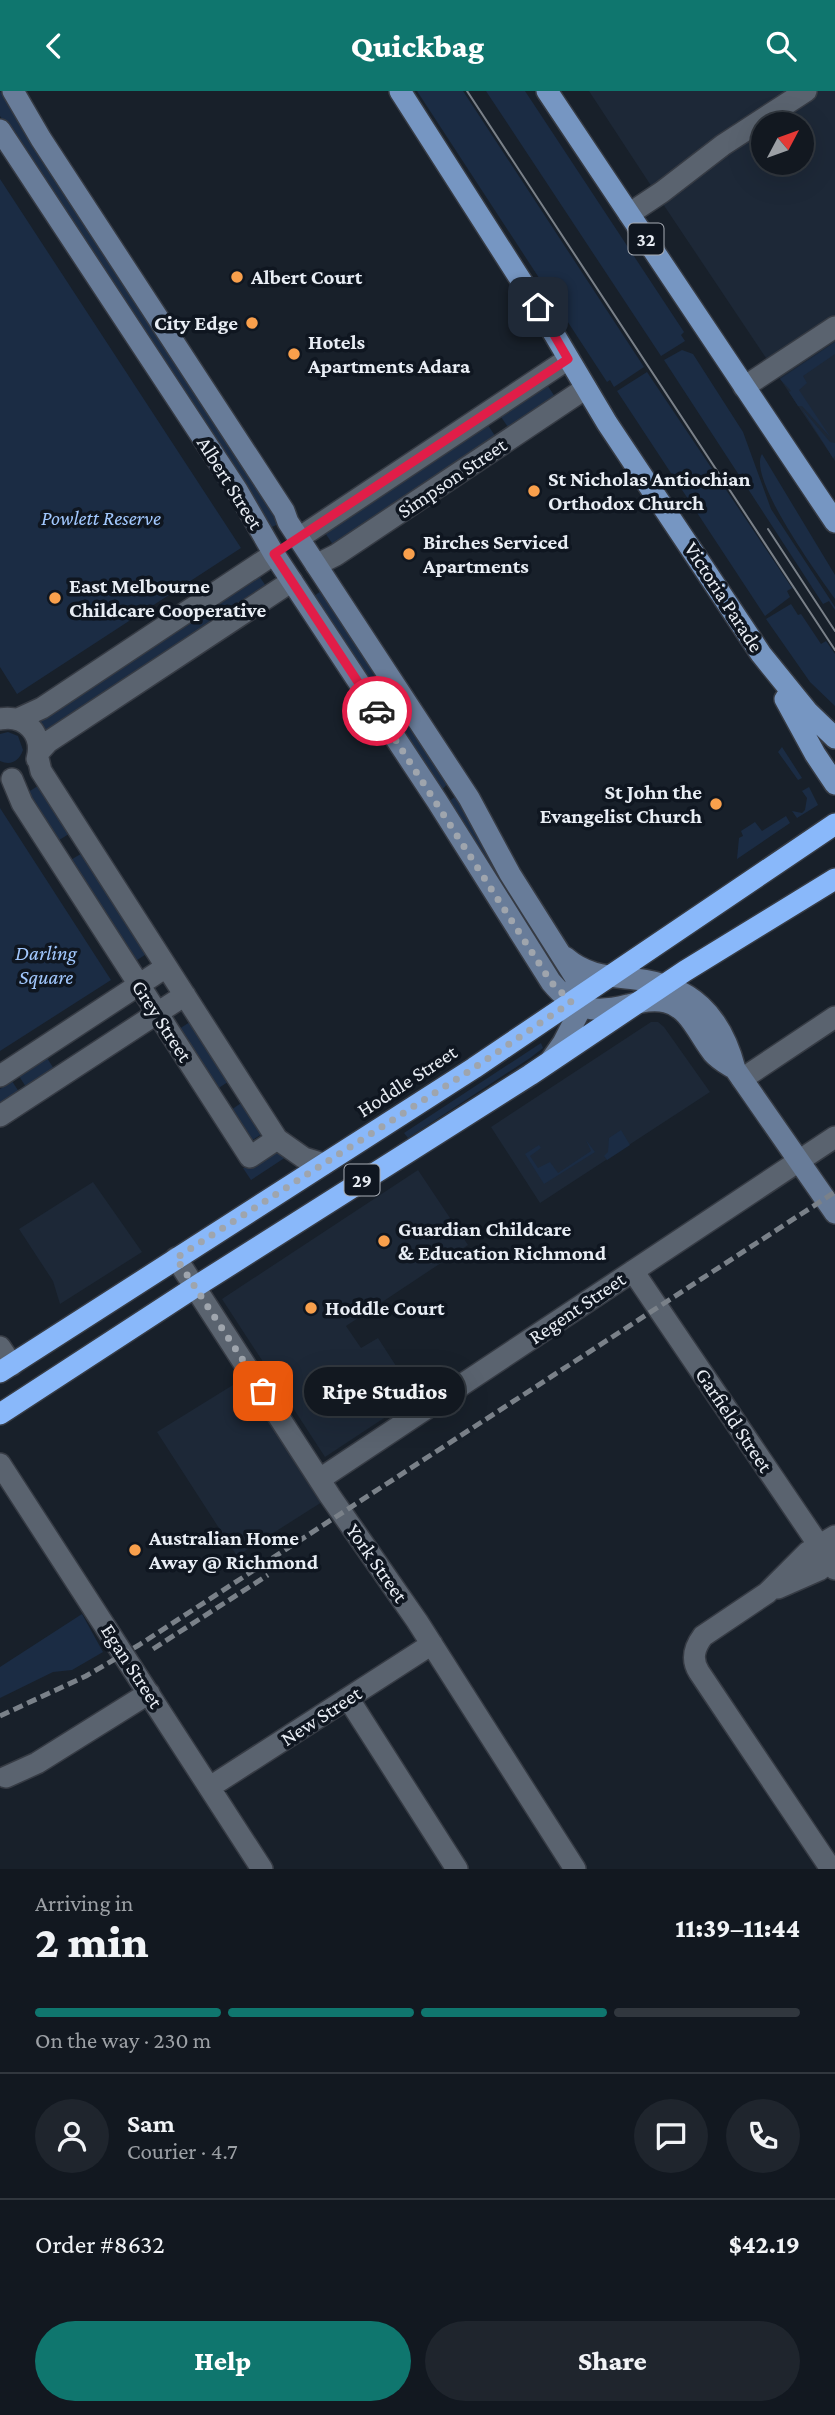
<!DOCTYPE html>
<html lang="en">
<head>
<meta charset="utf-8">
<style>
  :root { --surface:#121820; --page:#1f252d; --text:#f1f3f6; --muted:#9ca0a5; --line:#31373e; --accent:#0f766e }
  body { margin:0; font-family:"Crimson Pro",serif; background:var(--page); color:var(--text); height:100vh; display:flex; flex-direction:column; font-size:26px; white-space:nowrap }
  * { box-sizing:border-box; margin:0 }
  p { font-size:23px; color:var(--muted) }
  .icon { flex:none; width:38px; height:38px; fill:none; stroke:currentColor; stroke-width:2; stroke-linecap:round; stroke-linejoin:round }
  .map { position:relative; height:1778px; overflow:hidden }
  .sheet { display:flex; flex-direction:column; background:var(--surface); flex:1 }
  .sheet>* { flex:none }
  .needle { width:46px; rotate:49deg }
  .controls { position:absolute; left:751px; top:21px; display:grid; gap:14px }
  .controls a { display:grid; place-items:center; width:63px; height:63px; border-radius:50%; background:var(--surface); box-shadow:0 7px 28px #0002,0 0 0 2px var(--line); font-size:35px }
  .pin { position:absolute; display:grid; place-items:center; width:60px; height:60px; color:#fff; margin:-30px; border-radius:14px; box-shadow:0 4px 10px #0006 }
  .courier { position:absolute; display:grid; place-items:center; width:70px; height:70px; margin:-35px; border:5px solid #e11d48; border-radius:50%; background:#fff; color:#222; box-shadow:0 2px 9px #0007 }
  .bubble { position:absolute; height:49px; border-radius:24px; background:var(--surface); box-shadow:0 7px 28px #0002,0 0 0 2px var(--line); font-size:23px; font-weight:800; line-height:49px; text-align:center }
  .summary em { font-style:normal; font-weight:800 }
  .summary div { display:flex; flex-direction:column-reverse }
  .summary { display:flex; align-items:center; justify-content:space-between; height:119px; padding:0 35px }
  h1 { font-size:46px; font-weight:800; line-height:52px }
  .bar { display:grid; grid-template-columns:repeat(4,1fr); gap:10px 7px; align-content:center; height:84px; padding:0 35px }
  .bar i { height:9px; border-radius:5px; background:var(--line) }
  .bar .on { background:var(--accent) }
  .bar p { grid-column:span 4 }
  .line { display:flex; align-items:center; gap:18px; padding:0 35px; border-top:2px solid var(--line) }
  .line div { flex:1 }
  .round { display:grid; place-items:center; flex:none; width:74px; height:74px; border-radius:37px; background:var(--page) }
  .button { display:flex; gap:14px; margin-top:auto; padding:14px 35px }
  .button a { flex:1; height:80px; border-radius:42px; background:var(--accent); color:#fff; font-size:28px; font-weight:800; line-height:80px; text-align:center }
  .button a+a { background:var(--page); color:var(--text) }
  header { display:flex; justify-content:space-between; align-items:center; height:91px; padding:0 35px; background:var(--accent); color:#fff; font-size:32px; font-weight:800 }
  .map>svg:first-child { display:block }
</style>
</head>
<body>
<header><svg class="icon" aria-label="back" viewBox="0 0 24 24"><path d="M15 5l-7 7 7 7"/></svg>Quickbag<svg class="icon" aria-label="search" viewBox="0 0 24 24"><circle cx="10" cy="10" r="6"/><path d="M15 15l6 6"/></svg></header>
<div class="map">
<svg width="835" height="1778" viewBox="0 0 835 1778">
  <rect width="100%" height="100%" fill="#18202a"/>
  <path fill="#1d2837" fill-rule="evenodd" d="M589,0H835V370L663,113ZM763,33H802V72H763Z
    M651,931H658L664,936L710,1001L540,1112L491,1036Z
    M418,1079L468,1154L346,1235L361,1257L378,1247L416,1306L325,1366L222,1208Z
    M93,1091L142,1161L60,1213L53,1190L19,1138Z
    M241,1289L322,1411L237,1465L157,1341Z"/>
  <path fill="#1b2c44" d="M0,0L278,426V433L270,437L266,434L0,25Z
    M417,0H463L644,276L614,296L610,289L607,291Z
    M486,0H525L684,241L681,244L685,250L661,265Z
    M0,88L241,457L17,603L0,576Z
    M835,251V263L803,285L807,292L799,299L831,347L802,315H798L789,301L791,300L780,288Z
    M682,259L693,263L743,341L771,418L835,516V519L829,510L823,513L664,269Z
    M647,281L792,497L787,500L790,506L765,525L617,300Z
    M546,292L557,309L510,339L499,323Z
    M802,318L830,351L835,352V365L833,367Z
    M486,331L497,348L334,455L323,439Z
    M762,363L835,484V508C819,485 747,387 762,363Z
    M257,482L268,498L46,643L36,627Z
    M321,500L448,692L442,699L314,505Z
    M791,513L798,524L801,523L821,553L826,550L835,563V615L810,591L766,528Z
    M8,641L18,645L23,659C19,670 11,675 0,670V643Z
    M782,656L802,687L798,689L778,661Z
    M41,693L72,741L56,751L25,703Z
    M809,696L818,714L797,727L792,720L802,722L805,719L807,707L802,700Z
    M456,705L562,880L557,884L448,711Z
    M0,717L111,889L0,960Z
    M786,725L790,732L737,768L739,747L743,745L741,740L755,731L762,740Z
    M84,761L148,862L134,871L69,770Z
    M193,929L231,989L217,998L179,938Z
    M541,952L543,957L530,967L408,1047L404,1042Z
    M47,967L54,978L26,996L19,985Z
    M12,990L19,1001L0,1013V998Z
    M244,1010L265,1041L251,1050L231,1019Z
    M621,1039L630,1054L607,1069L604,1065L608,1061L609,1047Z
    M586,1049L595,1061L544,1093L525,1063L539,1054L541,1057L530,1065L538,1077L550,1071L558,1082L591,1060Z
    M281,1056L289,1064L251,1089L243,1077H247Z
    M82,1523L103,1561L72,1579L53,1581L0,1607V1576Z"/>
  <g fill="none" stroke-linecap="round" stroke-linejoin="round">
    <defs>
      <path id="street" d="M629,123L662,101L723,54L806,0
        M744,296L835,236
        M299,447L568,268
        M316,474L336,464L586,297
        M0,628C25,623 44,643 37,668
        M18,628L42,617L274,463
        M39,661L48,651L292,490
        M38,667L41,680L277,1048L304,1067L324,1073
        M12,688L22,712L250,1066L277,1048
        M0,985L166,876
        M742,988L835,926
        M0,1025L185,904
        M176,1167L330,1405L417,1530L575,1778
        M633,1180L835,1478
        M0,1256L12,1274
        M0,1373L262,1778
        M320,1388L835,1046
        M778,1497L819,1479L835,1467
        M348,1607L457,1778
        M6,1686L37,1672L149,1602
        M210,1696L432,1553
        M831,1778L699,1581C691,1568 694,1557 703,1545L767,1502L808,1461L835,1445"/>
      <path id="secondary" d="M13,0L41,48L284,420L288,431L469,707L510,783L575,886L580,905L578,923L563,952L551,969
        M0,39L237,399L274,463L437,710L551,891C574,919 593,923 628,914C641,911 653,908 666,911C689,916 699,945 713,962C719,969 727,973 735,978
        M565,866C587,885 608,885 635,888C691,894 721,924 735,978L835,1122"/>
      <path id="primary" d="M400,0L538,216L607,332L761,563L808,621L835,647
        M547,0L835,431
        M785,608L815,663L835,693"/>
      <path id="highway" d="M0,1281L474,977L835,733
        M0,1323L195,1196L530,984L685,880L835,788"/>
    </defs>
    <use href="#street" stroke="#363b44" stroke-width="24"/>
    <use href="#secondary" stroke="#363b44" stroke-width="24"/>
    <use href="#primary" stroke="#363b44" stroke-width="24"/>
    <use href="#highway" stroke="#363b44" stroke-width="24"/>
    <use href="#street" stroke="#5a636f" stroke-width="21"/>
    <use href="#secondary" stroke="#687c99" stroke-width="21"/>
    <use href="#primary" stroke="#7696c2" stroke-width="21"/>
    <use href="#highway" stroke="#89b8fa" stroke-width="21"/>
    <path stroke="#7a8189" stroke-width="2" d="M467,0L835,559
      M768,438L835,540"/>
    <path stroke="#7a8189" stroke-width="5" stroke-dasharray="10 5" stroke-linecap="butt" d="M153,1558L268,1484
      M0,1625L86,1585L139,1554L835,1101"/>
  </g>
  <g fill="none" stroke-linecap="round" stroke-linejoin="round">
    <path stroke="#9fa5ad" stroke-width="7" stroke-dasharray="0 12.6" d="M263,1300L176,1167L474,977L571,911L551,891L377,620"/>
    <path stroke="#e11d48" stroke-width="9" d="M377,620L274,463L568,268L538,216"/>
  </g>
  <g fill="#f9a04c" stroke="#0f1620" stroke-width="2.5">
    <circle cx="237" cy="186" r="7"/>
    <circle cx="252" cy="232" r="7"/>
    <circle cx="294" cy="263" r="7"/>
    <circle cx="534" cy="400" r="7"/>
    <circle cx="409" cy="463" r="7"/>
    <circle cx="55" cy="507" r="7"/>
    <circle cx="716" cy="713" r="7"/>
    <circle cx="384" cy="1150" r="7"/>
    <circle cx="311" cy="1217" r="7"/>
    <circle cx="135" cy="1459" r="7"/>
  </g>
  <g text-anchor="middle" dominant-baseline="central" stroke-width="7" stroke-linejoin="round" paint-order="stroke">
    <g fill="#0f1620" stroke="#a7acb4" stroke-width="2">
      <rect x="628.5" y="132.5" width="35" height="31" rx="5"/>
      <rect x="344.5" y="1073.5" width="35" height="31" rx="5"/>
    </g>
    <g font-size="19" font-weight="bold" fill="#e8edf4">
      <text x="646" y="148">32</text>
      <text x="362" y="1089">29</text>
    </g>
    <g font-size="21" font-weight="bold" fill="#e8edf4" stroke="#0f1620" text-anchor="start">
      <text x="251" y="186">Albert Court</text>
      <text x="238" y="232" text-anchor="end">City Edge</text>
      <text x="308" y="251">Hotels<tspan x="308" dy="24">Apartments Adara</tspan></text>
      <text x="548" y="388">St Nicholas Antiochian<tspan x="548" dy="24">Orthodox Church</tspan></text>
      <text x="423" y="451">Birches Serviced<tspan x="423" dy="24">Apartments</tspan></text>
      <text x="69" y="495">East Melbourne<tspan x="69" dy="24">Childcare Cooperative</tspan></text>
      <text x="702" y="701" text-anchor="end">St John the<tspan x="702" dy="24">Evangelist Church</tspan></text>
      <text x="398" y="1138">Guardian Childcare<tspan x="398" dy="24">&amp; Education Richmond</tspan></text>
      <text x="325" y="1217">Hoddle Court</text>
      <text x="149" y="1447">Australian Home<tspan x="149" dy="24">Away @ Richmond</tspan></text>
    </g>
    <g font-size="21" fill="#e8edf4" stroke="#0f1620">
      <text transform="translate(452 387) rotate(-34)">Simpson Street</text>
      <text transform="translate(230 392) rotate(58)">Albert Street</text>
      <text transform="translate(724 506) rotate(57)">Victoria Parade</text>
      <text transform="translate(162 930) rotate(57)">Grey Street</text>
      <text transform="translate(407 990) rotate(-33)">Hoddle Street</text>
      <text transform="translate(577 1217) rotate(-34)">Regent Street</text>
      <text transform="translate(734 1329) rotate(56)">Garfield Street</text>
      <text transform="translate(377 1472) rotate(55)">York Street</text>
      <text transform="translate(132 1575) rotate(57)">Egan Street</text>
      <text transform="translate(321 1625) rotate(-33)">New Street</text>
    </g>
    <g font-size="21" font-style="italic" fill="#a2c8fe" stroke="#0f1620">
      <text x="101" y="427">Powlett Reserve</text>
      <text x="46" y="862">Darling<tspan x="46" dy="24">Square</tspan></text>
    </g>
  </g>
</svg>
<div class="controls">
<a><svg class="needle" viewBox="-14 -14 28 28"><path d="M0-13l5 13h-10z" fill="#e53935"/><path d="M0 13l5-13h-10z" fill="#9ca0a5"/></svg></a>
</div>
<div class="pin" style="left:263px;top:1300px;background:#ea580c"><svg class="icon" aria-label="bag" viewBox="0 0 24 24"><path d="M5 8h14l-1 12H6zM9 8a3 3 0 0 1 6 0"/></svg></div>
<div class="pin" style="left:538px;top:216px;background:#1f2937"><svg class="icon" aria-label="home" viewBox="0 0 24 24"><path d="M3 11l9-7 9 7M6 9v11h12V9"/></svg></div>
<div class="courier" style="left:377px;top:620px"><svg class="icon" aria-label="car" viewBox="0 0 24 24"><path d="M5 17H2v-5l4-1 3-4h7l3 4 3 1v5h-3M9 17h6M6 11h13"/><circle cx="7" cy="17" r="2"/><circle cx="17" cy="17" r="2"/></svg></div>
<div class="bubble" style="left:304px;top:1276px;width:161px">Ripe Studios</div>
</div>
<section class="sheet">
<div class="summary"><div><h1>2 min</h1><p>Arriving in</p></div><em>11:39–11:44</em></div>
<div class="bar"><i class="on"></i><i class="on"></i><i class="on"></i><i></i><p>On the way · 230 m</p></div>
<div class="line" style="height:126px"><a class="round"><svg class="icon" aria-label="person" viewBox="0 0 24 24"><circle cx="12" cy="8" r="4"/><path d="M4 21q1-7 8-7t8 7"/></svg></a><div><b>Sam</b><p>Courier · 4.7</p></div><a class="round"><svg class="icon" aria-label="chat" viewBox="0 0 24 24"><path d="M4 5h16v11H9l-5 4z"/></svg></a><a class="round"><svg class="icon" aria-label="phone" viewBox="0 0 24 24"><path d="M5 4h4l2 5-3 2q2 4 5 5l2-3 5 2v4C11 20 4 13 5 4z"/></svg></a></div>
<div class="line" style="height:91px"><div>Order #8632</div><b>$42.19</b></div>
<div class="button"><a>Help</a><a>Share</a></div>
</section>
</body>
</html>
